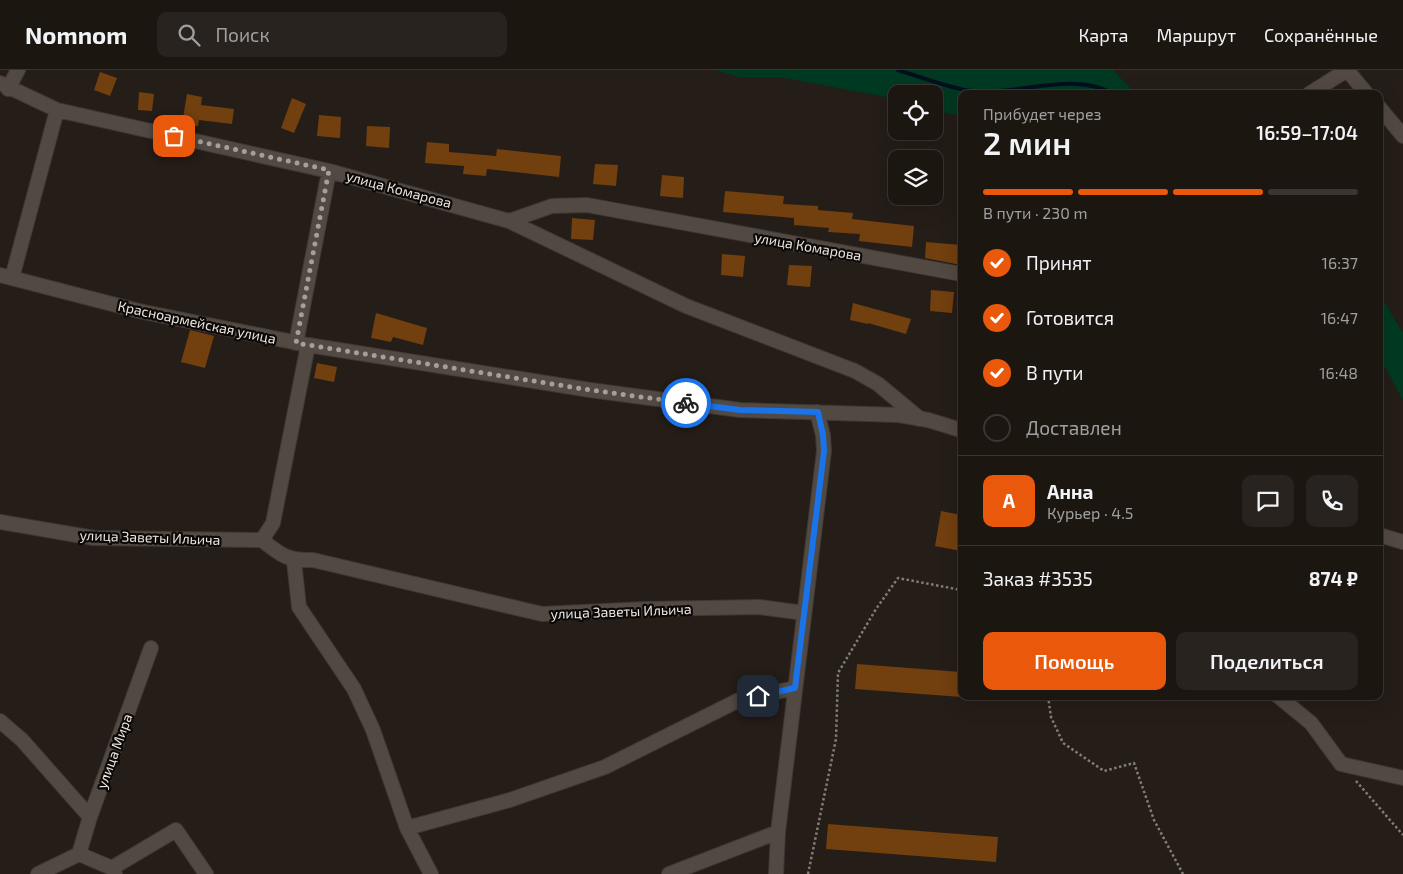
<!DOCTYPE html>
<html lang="ru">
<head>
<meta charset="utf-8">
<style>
  :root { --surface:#1c1611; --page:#29231f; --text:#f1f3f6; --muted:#a09f9f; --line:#3a3531; --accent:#ea580c }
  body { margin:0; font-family:"Exo 2",sans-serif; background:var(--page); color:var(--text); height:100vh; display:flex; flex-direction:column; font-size:19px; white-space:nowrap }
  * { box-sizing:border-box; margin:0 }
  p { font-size:16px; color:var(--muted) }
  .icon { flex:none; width:28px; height:28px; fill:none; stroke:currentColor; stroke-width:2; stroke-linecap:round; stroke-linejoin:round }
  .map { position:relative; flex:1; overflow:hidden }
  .panel { position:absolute; left:958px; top:20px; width:425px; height:610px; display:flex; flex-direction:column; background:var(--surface); border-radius:10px; box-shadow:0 5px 20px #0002,0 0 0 1px var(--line) }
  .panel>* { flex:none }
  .tools { position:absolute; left:888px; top:15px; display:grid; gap:10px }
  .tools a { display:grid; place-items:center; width:55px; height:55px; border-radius:10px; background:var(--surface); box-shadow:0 5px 20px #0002,0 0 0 1px var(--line); font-size:25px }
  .pin { position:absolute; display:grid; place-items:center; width:42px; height:42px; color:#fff; margin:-21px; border-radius:10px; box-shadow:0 2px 8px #0006 }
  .courier { position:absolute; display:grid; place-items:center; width:50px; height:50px; margin:-25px; border:4px solid #1a73e8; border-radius:50%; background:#fff; color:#222; box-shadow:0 1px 6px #0007 }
  .headline em { font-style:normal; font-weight:600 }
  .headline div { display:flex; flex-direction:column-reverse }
  .headline { display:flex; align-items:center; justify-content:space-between; height:85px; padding:0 25px }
  h1 { font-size:32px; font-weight:600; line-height:38px }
  .bar { display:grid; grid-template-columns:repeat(4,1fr); gap:8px 5px; align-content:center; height:60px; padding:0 25px }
  .bar i { height:6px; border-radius:4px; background:var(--line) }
  .bar .active { background:var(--accent) }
  .bar p { grid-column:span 4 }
  .line { display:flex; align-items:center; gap:12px; padding:0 25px; border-top:1px solid var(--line) }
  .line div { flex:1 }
  .round { display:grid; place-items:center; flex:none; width:52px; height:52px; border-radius:10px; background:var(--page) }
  ol { padding:0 25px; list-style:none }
  li { display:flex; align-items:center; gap:15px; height:55px }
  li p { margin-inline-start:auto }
  li .icon { padding:5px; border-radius:50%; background:var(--accent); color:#fff; stroke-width:4 }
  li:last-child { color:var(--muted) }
  li i { width:28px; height:28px; border:2px solid var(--line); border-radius:50% }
  .cta { display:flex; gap:10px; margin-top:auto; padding:10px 25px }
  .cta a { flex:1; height:58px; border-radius:10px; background:var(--accent); color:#fff; font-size:20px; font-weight:600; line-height:58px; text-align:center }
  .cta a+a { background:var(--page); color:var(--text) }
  header { display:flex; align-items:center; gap:30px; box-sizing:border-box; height:70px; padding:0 25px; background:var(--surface); border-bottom:1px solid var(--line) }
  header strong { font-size:24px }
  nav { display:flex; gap:28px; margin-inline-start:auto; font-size:18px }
  .search { width:350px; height:45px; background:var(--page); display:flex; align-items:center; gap:12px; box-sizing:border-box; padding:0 18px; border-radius:10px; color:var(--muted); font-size:19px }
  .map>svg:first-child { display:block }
</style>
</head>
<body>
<header>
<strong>Nomnom</strong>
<div class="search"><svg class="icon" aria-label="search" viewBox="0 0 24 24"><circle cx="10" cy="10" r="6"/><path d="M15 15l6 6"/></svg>Поиск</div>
<nav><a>Карта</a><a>Маршрут</a><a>Сохранённые</a></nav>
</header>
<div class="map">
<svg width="1403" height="804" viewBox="0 0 1403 804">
  <rect width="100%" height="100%" fill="#251d17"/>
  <path fill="#003922" d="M715,0H1113L1136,24H961V46L934,41V24H896V29L780,7H739Z
    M1379,223L1403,263V330L1379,287Z"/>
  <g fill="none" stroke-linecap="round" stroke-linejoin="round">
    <path stroke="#000f21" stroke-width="4" d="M898,0C918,6 952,19 972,21C1019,26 1071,0 1114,24"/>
  </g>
  <path fill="#723f0f" d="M100,2L117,8L110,26L94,20Z
    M139,22L154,24L152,41L138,40Z
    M187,24L202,27L201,35L234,39L232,54L199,50L198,56L182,54Z
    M292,28L306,34L294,63L281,58Z
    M319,45L341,47L340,68L317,66Z
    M367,56L390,57L389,78L366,76Z
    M427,72L449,74V82L496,86L497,79L561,86L559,107L487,99L486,106L463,104L464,96L425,93Z
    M595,94L618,95L616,116L593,114Z
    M662,105L684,107L683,128L660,126Z
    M725,121L784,126L783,134L818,136V140L853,143L852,149L914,156L912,177L859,171L860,164L828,162L829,158L794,155V148L723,142Z
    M572,148L595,150L593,170L571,169Z
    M926,172L961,175V195L925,188Z
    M722,184L745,186L743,207L721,205Z
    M789,195L812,196L810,217L787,215Z
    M931,220L954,222L952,243L930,241Z
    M853,233L911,249L906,264L868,253V254L850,250Z
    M376,243L427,258L423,275L393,267L391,272L371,268Z
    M190,260L214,266L205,298L181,292Z
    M317,293L337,297L334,312L314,308Z
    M941,441L961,445V481L935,476Z
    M857,594L961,602V627L855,619Z
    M828,754L998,767L996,792L826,779Z"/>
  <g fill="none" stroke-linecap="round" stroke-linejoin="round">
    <defs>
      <path id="minor" d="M1347,0L1367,24
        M0,13L57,40L329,101L509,151L686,236L855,301L878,314L920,349
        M8,19L18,0
        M1309,24L1347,0
        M1379,37L1403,66
        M509,151L552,136L587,135L961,204
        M0,205L139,241L308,275L590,320L740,340L899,345L928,350L961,360
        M12,208L57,40
        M296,273L329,101
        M0,452L94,468L262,470C282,486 288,491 313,490L542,544L646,539L759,537L804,543
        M1379,465L1403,472
        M262,470L273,453L308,275
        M294,491L299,537L354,619L373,660L407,758L431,804
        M1278,626L1311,653L1341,694L1403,708
        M0,651L22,670L90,747
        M407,758L510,730L605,697L739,630L795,618
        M79,784L112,798L115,804
        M112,798L176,760L206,804
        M38,804L79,784L90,747L151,578
        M669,804L778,762
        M776,804L778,762L824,381L823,365L817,342"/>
    </defs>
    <use href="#minor" stroke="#3e3835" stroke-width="16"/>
    <path stroke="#837d78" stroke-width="2.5" stroke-dasharray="2.5 2.5" stroke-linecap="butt" d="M1048,626L1051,647L1063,673L1104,701L1134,693L1154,750L1183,804
      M1356,711L1403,765
      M808,804L836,669L838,603L876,539L898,508L961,520"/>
    <use href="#minor" stroke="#524943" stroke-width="14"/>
  </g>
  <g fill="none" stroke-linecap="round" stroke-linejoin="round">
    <path stroke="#a59f9a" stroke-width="5" stroke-dasharray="0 9" d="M174,66L329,100L296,273L590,320L686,333"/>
    <path stroke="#1a73e8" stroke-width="6" d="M686,333L740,340L818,342L823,365L824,381L795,618L758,626"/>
  </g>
  <g text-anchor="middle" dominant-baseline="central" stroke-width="4.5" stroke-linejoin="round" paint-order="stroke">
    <g font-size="14" fill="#eae5e1" stroke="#0b0806">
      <text transform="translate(399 119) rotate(15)">улица Комарова</text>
      <text transform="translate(808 176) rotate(10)">улица Комарова</text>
      <text transform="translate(197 252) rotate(12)">Красноармейская улица</text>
      <text transform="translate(150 467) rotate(2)">улица Заветы Ильича</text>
      <text transform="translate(621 541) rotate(-2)">улица Заветы Ильича</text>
      <text transform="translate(114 681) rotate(-70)">улица Мира</text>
    </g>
  </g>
</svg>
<div class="tools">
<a><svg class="icon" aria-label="locate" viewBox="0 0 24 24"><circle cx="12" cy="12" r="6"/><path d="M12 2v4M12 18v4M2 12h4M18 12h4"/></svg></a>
<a><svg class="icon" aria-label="layers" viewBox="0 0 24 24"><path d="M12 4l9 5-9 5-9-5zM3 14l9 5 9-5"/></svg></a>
</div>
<div class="pin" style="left:174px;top:66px;background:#ea580c"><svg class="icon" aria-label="bag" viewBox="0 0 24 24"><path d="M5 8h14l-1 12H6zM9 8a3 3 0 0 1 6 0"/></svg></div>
<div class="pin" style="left:758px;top:626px;background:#1f2937"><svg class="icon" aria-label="home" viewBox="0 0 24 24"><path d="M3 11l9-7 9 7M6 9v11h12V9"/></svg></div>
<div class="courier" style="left:686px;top:333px"><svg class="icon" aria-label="bike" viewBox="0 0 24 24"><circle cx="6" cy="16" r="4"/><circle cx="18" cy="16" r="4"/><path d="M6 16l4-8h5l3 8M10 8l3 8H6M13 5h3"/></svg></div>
<section class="panel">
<div class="headline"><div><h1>2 мин</h1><p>Прибудет через</p></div><em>16:59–17:04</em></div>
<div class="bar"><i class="active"></i><i class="active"></i><i class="active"></i><i></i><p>В пути · 230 m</p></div>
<ol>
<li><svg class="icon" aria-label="check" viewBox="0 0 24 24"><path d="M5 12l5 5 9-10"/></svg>Принят<p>16:37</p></li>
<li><svg class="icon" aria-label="check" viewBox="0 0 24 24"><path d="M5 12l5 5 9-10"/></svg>Готовится<p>16:47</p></li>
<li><svg class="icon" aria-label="check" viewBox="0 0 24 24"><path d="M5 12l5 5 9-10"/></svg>В пути<p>16:48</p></li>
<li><i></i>Доставлен</li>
</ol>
<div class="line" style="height:90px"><b class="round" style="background:var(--accent);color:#fff">А</b><div><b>Анна</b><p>Курьер · 4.5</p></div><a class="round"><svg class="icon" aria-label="chat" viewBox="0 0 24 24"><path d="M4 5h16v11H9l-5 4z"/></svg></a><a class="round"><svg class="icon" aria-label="phone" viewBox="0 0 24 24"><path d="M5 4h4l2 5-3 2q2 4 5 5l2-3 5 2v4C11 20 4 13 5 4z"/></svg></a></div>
<div class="line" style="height:65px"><div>Заказ #3535</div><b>874 ₽</b></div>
<div class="cta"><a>Помощь</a><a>Поделиться</a></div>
</section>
</div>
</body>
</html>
